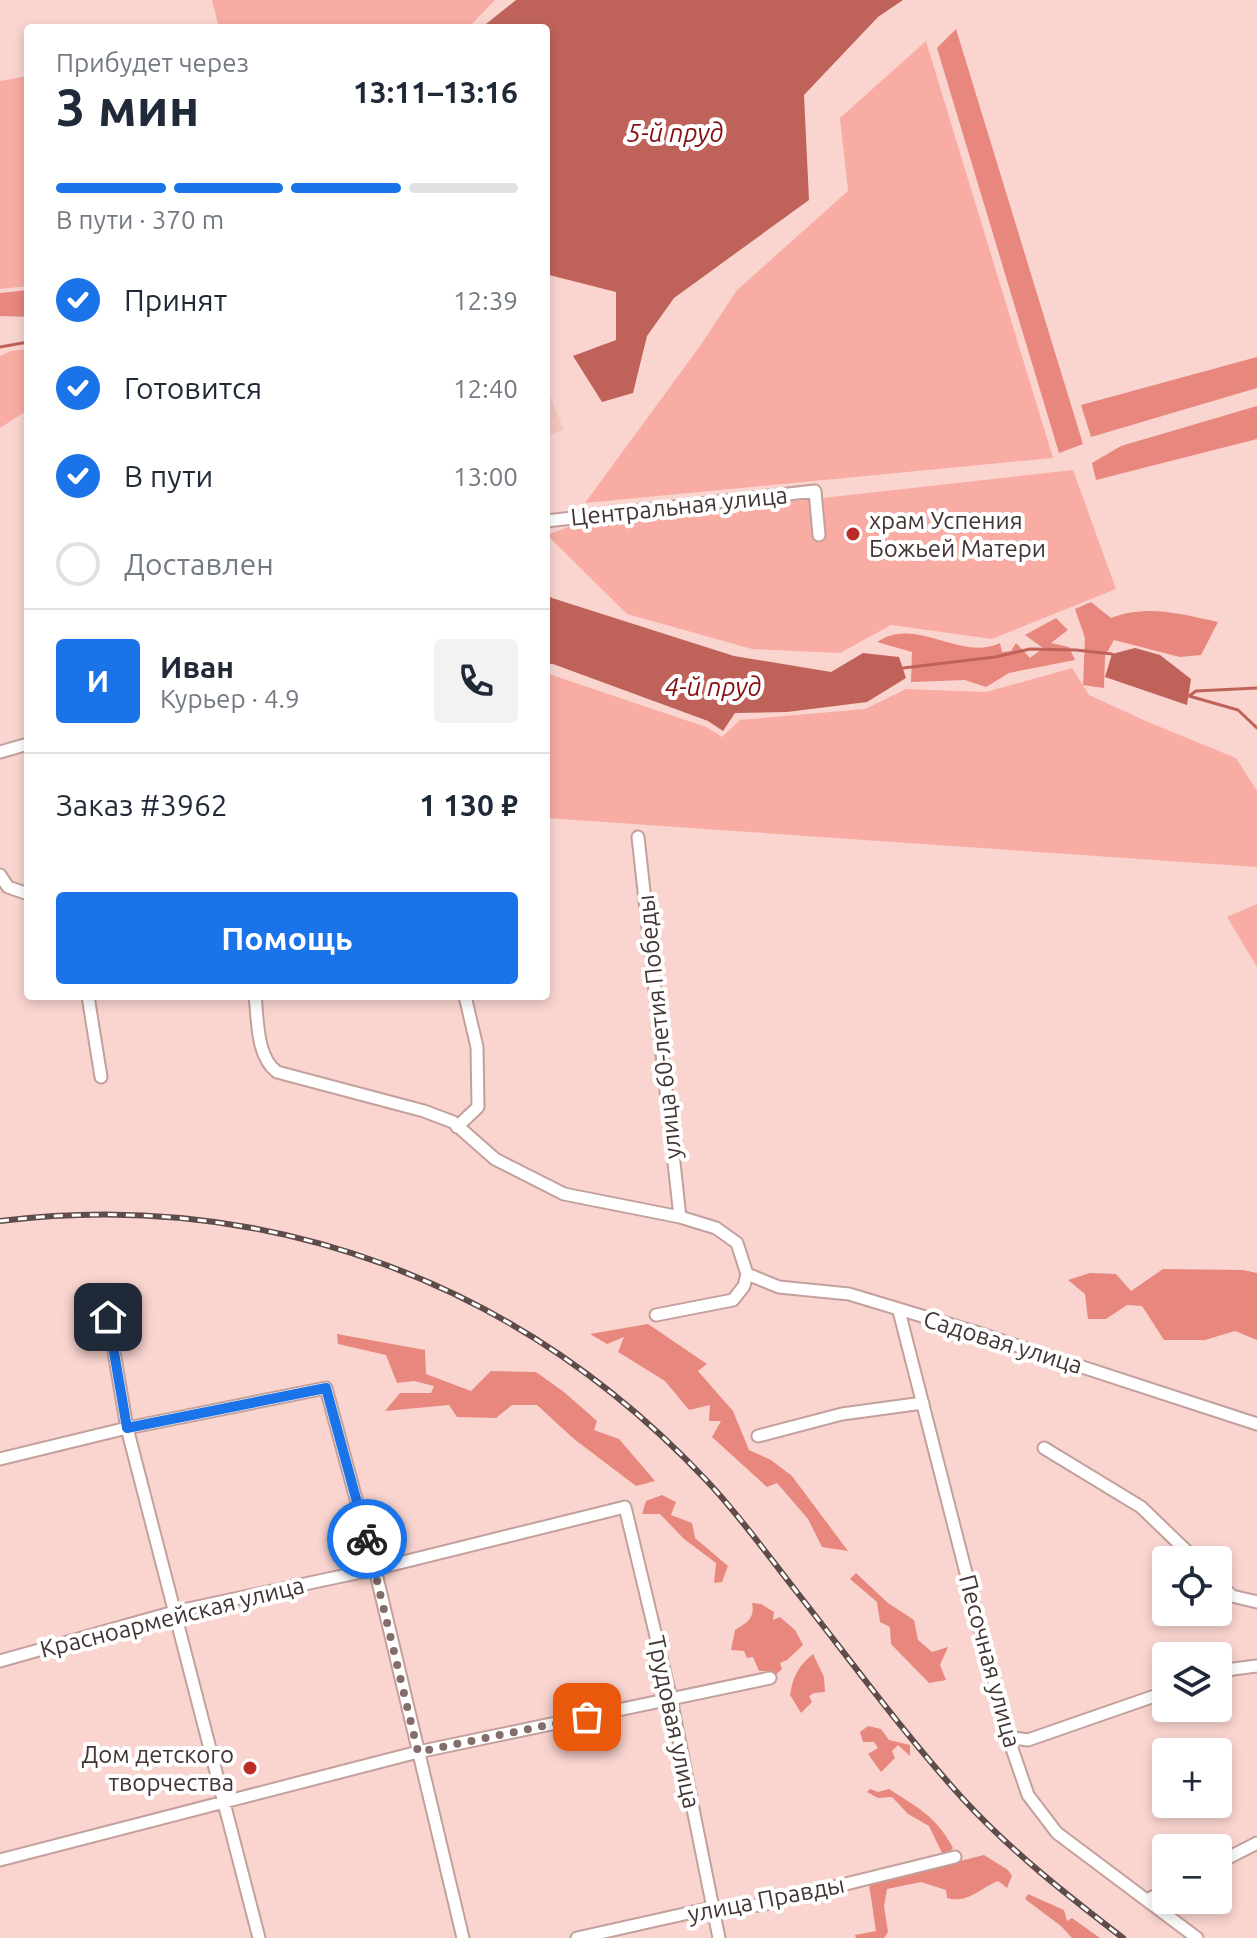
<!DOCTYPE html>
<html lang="ru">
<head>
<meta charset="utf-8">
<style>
  :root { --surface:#fff; --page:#f2f2f3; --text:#1f2937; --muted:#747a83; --line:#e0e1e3; --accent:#1a73e8 }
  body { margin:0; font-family:Ubuntu,sans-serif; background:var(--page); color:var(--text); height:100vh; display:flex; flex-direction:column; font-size:30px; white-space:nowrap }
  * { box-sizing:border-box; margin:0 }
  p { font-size:26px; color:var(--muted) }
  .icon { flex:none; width:44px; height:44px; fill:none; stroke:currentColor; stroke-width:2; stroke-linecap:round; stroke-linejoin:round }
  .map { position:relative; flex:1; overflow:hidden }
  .details { position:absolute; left:24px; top:24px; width:526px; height:976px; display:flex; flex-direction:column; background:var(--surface); border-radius:8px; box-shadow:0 4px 12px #0003 }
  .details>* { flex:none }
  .tools { position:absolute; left:1152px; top:1546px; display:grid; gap:16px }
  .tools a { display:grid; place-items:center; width:80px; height:80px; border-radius:8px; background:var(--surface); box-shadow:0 4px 12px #0003; font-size:40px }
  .pin { position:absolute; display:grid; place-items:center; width:68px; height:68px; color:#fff; margin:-34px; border-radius:16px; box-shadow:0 4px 12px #0006 }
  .courier { position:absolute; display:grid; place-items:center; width:80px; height:80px; margin:-40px; border:6px solid #1a73e8; border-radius:50%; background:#fff; color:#222; box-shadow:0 2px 10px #0007 }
  .headline em { font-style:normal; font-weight:700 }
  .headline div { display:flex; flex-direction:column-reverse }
  .headline { display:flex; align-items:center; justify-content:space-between; height:136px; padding:0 32px }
  h1 { font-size:52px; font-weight:700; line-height:60px }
  .bar { display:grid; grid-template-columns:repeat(4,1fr); gap:12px 8px; align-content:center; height:96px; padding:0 32px }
  .bar i { height:10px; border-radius:6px; background:var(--line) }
  .bar .current { background:var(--accent) }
  .bar p { grid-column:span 4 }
  .line { display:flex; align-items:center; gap:20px; padding:0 32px; border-top:2px solid var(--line) }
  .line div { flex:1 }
  .round { display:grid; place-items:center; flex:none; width:84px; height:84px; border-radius:8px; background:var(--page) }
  ol { padding:0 32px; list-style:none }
  li { display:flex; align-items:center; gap:24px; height:88px }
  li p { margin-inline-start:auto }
  li .icon { padding:8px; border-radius:50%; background:var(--accent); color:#fff; stroke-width:4 }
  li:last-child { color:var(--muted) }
  li i { width:44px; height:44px; border:4px solid var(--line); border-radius:50% }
  .cta { display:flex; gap:16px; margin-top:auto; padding:16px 32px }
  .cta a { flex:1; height:92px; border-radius:8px; background:var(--accent); color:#fff; font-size:32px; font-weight:700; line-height:92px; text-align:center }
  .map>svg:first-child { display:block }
</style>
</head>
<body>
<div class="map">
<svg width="1257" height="1938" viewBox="0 0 1257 1938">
  <rect width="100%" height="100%" fill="#fad5d0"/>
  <path fill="#f4c8c2" d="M546,386L564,430L546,436Z"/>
  <path fill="#f8aca3" d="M212,0H495L468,28H219Z
    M926,41L1053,458L585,503L700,346L737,290L848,191L840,118Z
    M28,76V286L0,289V81Z
    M28,349V410L0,428V356L11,351Z
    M1073,470L1116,589L992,639L891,625L840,653L752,649L627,614L547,535L571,526Z
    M1072,668L1089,695L1148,722L1236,758L1257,791V867L546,818V673L706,727L722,737L740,720L865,709L906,689L986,692Z
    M1257,904V967L1227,917Z"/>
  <path fill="#e7877d" d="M956,29L1083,444L1059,453L937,48Z
    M28,290V317L0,316V293Z
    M1257,357V388L1091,437L1081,405Z
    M1257,406V439L1096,480L1092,463L1121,446Z
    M1091,602L1111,618C1147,604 1181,614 1218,622L1201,655L1180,657L1114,640L1105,656L1104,688L1083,685L1085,638L1075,609Z
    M1056,618L1068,630L1051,643L1069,647L1075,660L1009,673L986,687L965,680L911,682L912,652L877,642C916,615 961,662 1000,643L1002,652L1011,651L1016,643L1030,658L1043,648L1025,635Z
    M1163,1269L1243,1270L1257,1273V1340L1235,1331L1205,1340H1164L1142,1306L1127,1305L1106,1319H1088L1085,1294L1068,1280L1090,1273L1116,1274L1131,1291Z
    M648,1324L707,1364L698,1371L733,1411L749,1450L771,1460L792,1476L848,1551L822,1547L808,1519L777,1483L767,1487L712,1437L721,1421H709L710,1405L689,1410L665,1381L618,1352L624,1337L607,1344L590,1334Z
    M337,1334L425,1350L426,1374L471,1391L491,1371L536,1372L564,1392L597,1421L594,1430L619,1439L655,1481L636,1486L574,1439L537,1405H512L496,1418L457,1417L449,1405L385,1411L400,1393H431L434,1386L414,1381L397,1383L386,1355L338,1344Z
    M662,1495L676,1502L671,1515L692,1523L695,1538L728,1566L722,1582L714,1583L716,1563L684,1539L660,1514H642L646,1501Z
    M856,1573L888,1603L914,1620L918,1640L932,1652L948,1647L940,1665L946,1680L929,1683L891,1644L890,1627L880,1622L877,1602L850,1579Z
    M752,1603L761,1604L774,1612L773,1620L780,1617L795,1630L803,1645L787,1660L780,1663L782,1669L774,1676L769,1671H759L753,1657L747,1658L744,1651L731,1650L735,1630C748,1622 755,1618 752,1603Z
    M813,1654L824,1677L825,1692L814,1693L809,1696L812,1702L801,1713L790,1695C793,1676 799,1665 813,1654Z
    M868,1726L881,1729L889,1740L910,1745V1756L898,1745L892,1751L895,1758L881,1772L868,1754L878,1748L874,1742H863L860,1732Z
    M870,1789L878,1792L889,1789C918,1808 936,1816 953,1848L948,1854L942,1853L929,1826L908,1814L892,1797L878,1798L867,1792Z
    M984,1855L1008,1870L1012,1876L1007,1888L998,1881C980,1888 968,1904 947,1898L946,1890L921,1882L887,1889L884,1906L888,1932L884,1938H856L855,1935L876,1931L869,1884Z
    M1028,1894L1064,1910L1067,1921L1072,1918L1100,1938H1072L1061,1926L1025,1899Z"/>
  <path fill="#bf635a" d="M516,0H903L878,17L804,95L809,200L674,298L647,336L633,393L602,402L573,356L616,340V292L549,275L546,269V28H481Z
    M546,593L552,598L734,656L831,672L863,653L899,657L906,678L867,702L787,712L735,713L723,731L708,721L553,664H546Z
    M1135,648L1160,655L1191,679L1187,705L1105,677L1112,654Z"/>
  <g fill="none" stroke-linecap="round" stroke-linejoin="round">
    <path stroke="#bf635a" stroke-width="3" d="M0,347L28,342
      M903,668L995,657L1030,649L1076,650L1112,654
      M1189,696L1238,710L1257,728
      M1189,696L1196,691L1257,688"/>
    <defs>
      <path id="minor" d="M546,521L815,491L819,535
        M0,752L28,744
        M638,837L680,1217
        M0,875L8,887L28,894
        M88,996L101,1077
        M255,996C258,1020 256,1056 277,1072L424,1111L453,1122L495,1159L564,1194L680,1217L716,1228L737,1243L747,1274L744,1286L733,1300L656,1315
        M457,1127L478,1107L477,1047L465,996
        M747,1274L779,1287L849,1294L975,1332L1257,1424
        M899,1311L1008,1737L1028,1795L1057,1833L1197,1938
        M108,1317L127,1428L259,1938
        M758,1436L842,1414L923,1403
        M1044,1448L1141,1507L1196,1560
        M0,1459L127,1428L326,1388L375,1569L463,1938
        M1218,1582L1232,1596L1257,1602
        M0,1661L174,1612L375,1569L625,1507L671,1699L719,1938
        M1218,1674L1233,1669L1257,1666
        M1008,1737L1028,1740L1166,1692
        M0,1860L418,1752L770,1678
        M1218,1863L1257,1843
        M1147,1900L1166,1890
        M577,1938L711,1908L761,1905L955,1857"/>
    </defs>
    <use href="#minor" stroke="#c3a09b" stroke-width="15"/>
    <use href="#minor" stroke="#fff" stroke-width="11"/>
    <defs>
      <path id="rail" d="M0,1221C270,1188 522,1284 707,1481C739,1515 767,1554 796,1591C851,1661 904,1734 964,1800C1012,1852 1067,1895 1123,1938"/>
    </defs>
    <use href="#rail" stroke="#5e4c4a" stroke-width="6"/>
    <use href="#rail" stroke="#fff" stroke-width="3" stroke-dasharray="9" stroke-linecap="butt"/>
  </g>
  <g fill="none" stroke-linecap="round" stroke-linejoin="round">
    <path stroke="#836d6a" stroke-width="8" stroke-dasharray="0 14.4" d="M367,1539L418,1752L587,1717"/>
    <path stroke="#1a73e8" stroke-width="10" d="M108,1317L127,1428L326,1388L367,1539"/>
  </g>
  <g fill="#bb2c29" stroke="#fff" stroke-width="3">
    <circle cx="853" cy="534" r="8"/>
    <circle cx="250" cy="1768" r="8"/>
  </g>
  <g text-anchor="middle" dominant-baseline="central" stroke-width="8" stroke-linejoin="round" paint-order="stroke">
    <g font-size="24" fill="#433533" stroke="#fff">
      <text transform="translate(679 506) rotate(-6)">Центральная улица</text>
      <text transform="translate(659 1027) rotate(-96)">улица 60-летия Победы</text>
      <text transform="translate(1003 1342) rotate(17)">Садовая улица</text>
      <text transform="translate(172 1617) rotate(-14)">Красноармейская улица</text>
      <text transform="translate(990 1661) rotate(75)">Песочная улица</text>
      <text transform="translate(674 1722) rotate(78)">Трудовая улица</text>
      <text transform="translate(766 1899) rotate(-11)">улица Правды</text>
    </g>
    <g font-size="24" fill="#433533" stroke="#fff" text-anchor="start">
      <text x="869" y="520">храм Успения<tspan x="869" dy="28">Божьей Матери</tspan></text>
      <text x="234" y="1754" text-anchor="end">Дом детского<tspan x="234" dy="28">творчества</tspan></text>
    </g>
    <g font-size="26" font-style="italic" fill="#851013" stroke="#fff">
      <text x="675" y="132">5-й пруд</text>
      <text x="713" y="686">4-й пруд</text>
    </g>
  </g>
</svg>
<div class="tools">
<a><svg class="icon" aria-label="locate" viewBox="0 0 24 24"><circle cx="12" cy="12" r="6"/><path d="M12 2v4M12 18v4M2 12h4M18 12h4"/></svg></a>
<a><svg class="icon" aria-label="layers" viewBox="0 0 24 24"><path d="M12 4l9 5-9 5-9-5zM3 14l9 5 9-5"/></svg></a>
<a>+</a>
<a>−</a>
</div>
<div class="pin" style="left:587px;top:1717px;background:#ea580c"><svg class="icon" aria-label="bag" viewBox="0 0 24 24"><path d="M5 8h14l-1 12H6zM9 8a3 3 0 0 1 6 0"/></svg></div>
<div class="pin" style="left:108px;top:1317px;background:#1f2937"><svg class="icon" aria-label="home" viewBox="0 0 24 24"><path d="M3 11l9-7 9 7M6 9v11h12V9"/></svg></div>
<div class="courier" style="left:367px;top:1539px"><svg class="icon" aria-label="bike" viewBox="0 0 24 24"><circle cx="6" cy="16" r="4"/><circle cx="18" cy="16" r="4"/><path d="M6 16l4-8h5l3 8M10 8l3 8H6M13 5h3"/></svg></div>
<section class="details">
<div class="headline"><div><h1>3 мин</h1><p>Прибудет через</p></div><em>13:11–13:16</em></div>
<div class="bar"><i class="current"></i><i class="current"></i><i class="current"></i><i></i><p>В пути · 370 m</p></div>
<ol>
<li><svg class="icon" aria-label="check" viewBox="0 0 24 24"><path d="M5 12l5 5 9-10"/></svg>Принят<p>12:39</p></li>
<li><svg class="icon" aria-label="check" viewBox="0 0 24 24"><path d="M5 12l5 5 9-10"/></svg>Готовится<p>12:40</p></li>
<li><svg class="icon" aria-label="check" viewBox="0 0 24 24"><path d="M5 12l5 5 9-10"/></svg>В пути<p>13:00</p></li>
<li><i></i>Доставлен</li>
</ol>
<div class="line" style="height:144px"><b class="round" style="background:var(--accent);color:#fff">И</b><div><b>Иван</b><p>Курьер · 4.9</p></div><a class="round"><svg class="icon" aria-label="phone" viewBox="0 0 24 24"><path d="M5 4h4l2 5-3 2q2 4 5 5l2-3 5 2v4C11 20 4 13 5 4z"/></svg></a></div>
<div class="line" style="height:104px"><div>Заказ #3962</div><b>1 130 ₽</b></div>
<div class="cta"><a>Помощь</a></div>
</section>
</div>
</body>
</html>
